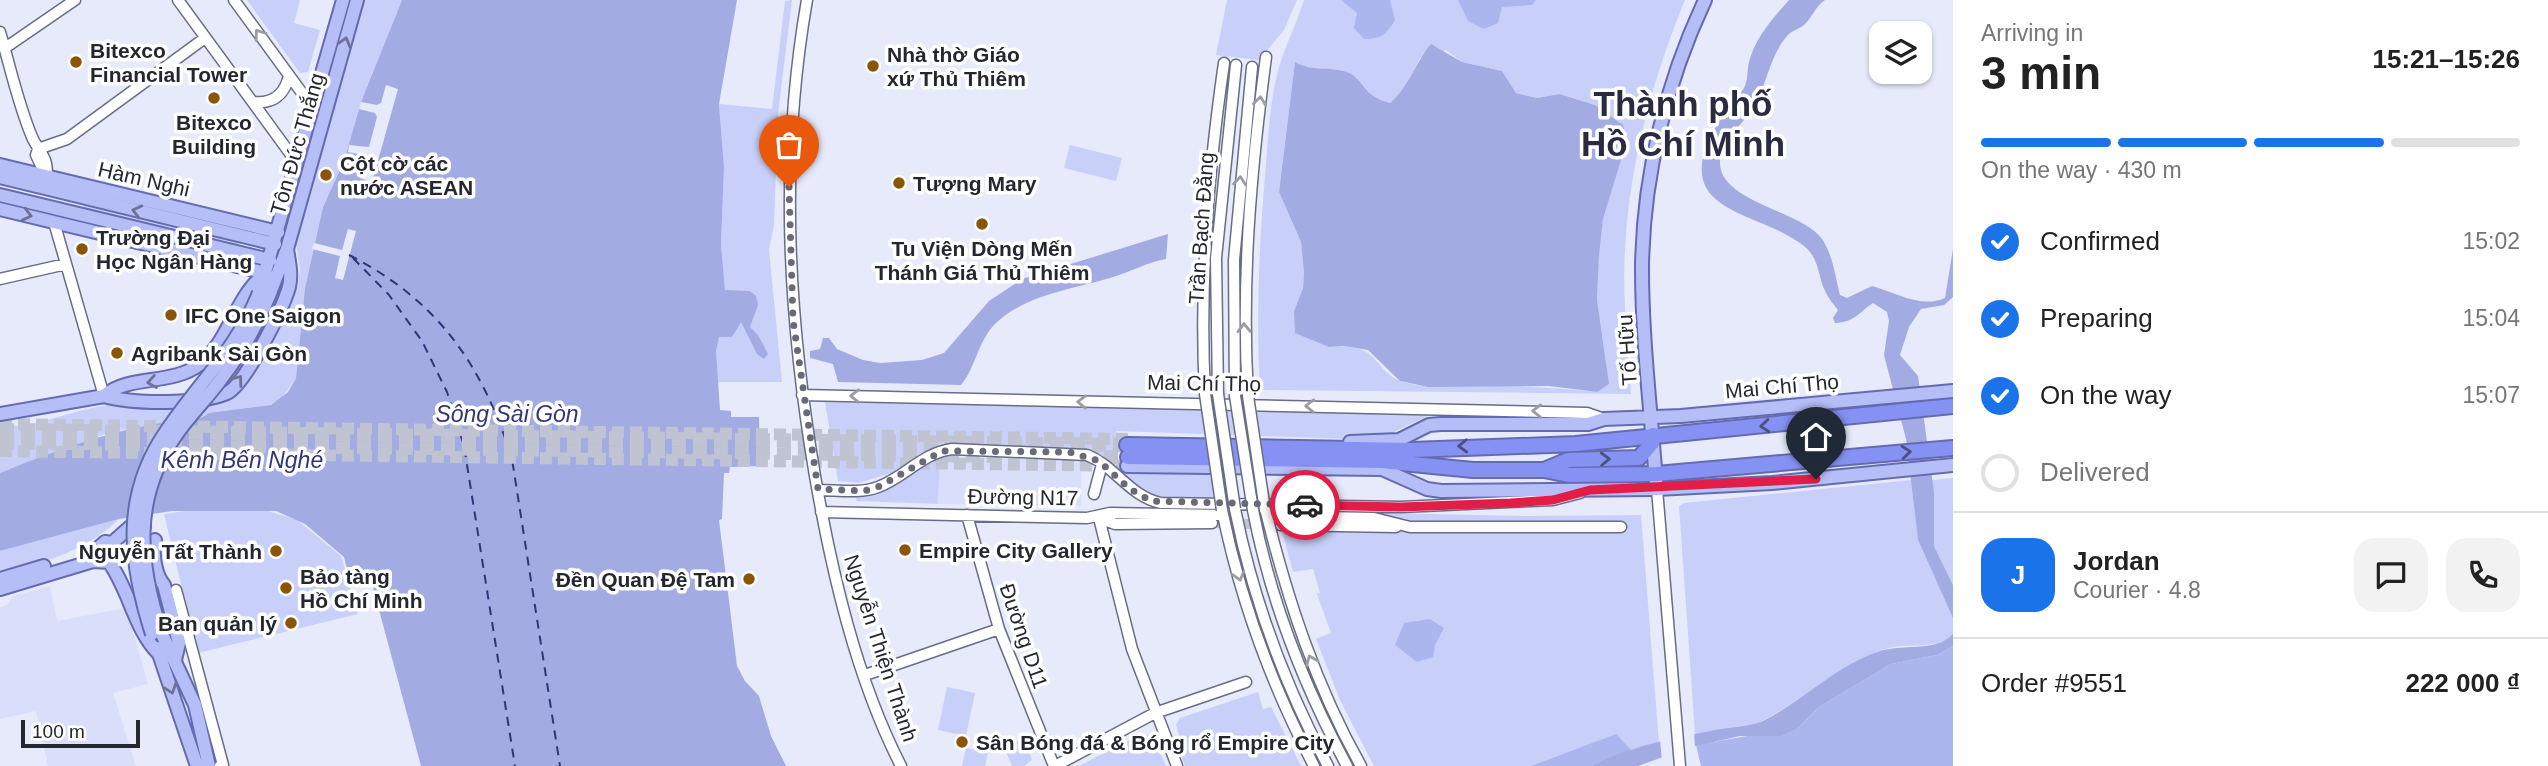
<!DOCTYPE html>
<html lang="en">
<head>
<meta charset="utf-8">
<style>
  :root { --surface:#fff; --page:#f2f2f2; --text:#222; --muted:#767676; --line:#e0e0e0; --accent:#1a73e8 }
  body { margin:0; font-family:Arial,sans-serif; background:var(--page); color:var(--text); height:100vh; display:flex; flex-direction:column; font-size:26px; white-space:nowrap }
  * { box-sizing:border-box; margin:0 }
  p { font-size:23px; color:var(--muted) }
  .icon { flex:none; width:38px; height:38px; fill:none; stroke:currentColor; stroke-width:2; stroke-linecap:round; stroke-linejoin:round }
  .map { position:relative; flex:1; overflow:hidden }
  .side { display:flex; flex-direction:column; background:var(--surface); width:595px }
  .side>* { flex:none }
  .fabs { position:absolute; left:1869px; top:21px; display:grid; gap:14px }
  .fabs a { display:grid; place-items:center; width:63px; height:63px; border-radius:14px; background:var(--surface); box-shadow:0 2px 5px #0004; font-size:35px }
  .scale { position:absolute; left:21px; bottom:18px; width:119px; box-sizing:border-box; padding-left:7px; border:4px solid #242630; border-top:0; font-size:19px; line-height:24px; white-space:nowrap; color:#242630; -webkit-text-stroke:5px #fff; paint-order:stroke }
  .pin { position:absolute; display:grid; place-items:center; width:60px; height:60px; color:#fff; margin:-72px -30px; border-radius:50% 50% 50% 0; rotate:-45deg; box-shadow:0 0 7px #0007 }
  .pin .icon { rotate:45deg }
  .courier { position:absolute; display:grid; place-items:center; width:70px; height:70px; margin:-35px; border:5px solid #e11d48; border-radius:50%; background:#fff; color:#222; box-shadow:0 2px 9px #0007 }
  .headline em { font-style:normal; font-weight:700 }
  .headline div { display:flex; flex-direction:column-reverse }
  .headline { display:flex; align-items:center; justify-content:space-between; height:119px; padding:0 28px }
  h1 { font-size:46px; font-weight:700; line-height:52px }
  .bar { display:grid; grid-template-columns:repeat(4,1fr); gap:10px 7px; align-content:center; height:84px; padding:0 28px }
  .bar i { height:9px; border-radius:5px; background:var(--line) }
  .bar .current { background:var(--accent) }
  .bar p { grid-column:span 4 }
  .line { display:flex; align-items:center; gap:18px; padding:0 28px; border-top:2px solid var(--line) }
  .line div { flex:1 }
  .round { display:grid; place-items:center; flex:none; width:74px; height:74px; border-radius:21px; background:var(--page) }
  ol { padding:0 28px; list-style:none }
  li { display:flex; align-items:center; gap:21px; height:77px }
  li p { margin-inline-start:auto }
  li .icon { padding:7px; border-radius:50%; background:var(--accent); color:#fff; stroke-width:4 }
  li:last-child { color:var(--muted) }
  li i { width:38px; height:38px; border:4px solid var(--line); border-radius:50% }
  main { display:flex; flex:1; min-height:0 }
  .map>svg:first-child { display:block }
</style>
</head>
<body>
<main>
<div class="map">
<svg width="1953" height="766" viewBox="0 0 1953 766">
  <rect width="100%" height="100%" fill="#e6eafb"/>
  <path fill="#d9dffa" d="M957,457L1081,459V506L938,504L940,459Z
    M50,586L57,621L126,608L148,684L113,693L136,766H48L36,711L0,719V607L7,605L13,596Z"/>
  <path fill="#c8d0f9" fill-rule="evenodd" d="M247,0H300L294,23L320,30L308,72L300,73Z
    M364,0H402L361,102L344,161L323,207L305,288L296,378L281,399L266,407L113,431L0,473V427C44,427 84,404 128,403C159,402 200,413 229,398L298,286L300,270L296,243Z
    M792,0L778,114L774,225L769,250L782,382H717L716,351L725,291L721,244L724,167L719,104L772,109L785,1Z
    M1227,0H1297L1284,30L1259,60L1216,55Z
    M1304,0H1685C1652,80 1630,162 1625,249C1622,297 1628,346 1631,394L1260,390C1256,318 1259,248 1265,176C1268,143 1269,107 1277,75C1283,49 1296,26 1304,0ZM1446,50L1462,62L1502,71L1515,93L1537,98L1561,94L1595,105L1620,158L1603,219L1599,257L1597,299L1606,361L1597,392C1552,387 1507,386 1462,385C1441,384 1423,389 1403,382C1370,370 1384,343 1329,347L1294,311L1303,288L1304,273L1301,242L1279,192L1295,63C1311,72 1329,66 1347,72C1365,78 1362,96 1390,103L1403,92L1420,58Z
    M1070,145L1122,158L1116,181L1064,168Z
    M84,205L240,242L239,246L83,209Z
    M825,402L1434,413L1377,440L1116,431L1115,468L1229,470V499C1202,499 1167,505 1142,493C1114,480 1108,454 1074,448L946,446L921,453L891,473L859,483L838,481Z
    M940,459L938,504L857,501L855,495C895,494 908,461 940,459Z
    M1953,478V585L1934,546L1932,480Z
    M1911,480L1918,540L1953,617V635C1934,651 1907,642 1885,649C1840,663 1806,698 1764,720C1744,730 1717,729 1695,734L1679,506L1684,503Z
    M193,510L268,511L297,520L341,556L358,614L198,653L164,514Z
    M1378,513L1527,516L1641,515L1659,743L1616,753L1592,766H1374L1340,700L1316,639L1331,633L1317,594L1320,593L1313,569L1293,572L1282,531H1623L1410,525L1382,518Z
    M119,519C87,551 42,563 0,574V551Z
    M947,687L975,693L966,736L938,730Z
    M1258,692L1263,709L1271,707L1301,766H1185L1173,737L1179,735L1176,725L1180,718Z
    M1141,734L1152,735L1166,766H1079Z
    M1024,738L1032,760L1024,766H1012L1004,747Z
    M966,748L988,752L985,766H962Z"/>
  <path fill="#acb6ee" d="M1341,0H1390L1395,20C1386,35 1381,39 1364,39L1354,28L1357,13Z
    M1458,0H1536L1532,5L1502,7L1498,23L1484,29L1468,21Z
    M1430,619L1444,628L1435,645L1433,657L1417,662L1395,645L1404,623Z
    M1953,646V766H1701L1696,745L1799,727L1819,707L1891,664L1937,655Z
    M1616,734L1631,750L1592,766H1531Z"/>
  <path fill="#a2ace3" d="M402,0H737L719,104L724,167L721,244L725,290L750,291L756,296L758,305L750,327L758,335L768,354L764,359L757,354L741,322L732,337H719L716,351L720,410L731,411V417H759L760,466L730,467L729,473H724L722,519L719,520L737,666L745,681L759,696L771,736L786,766H421L371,580L351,585L344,557L305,524L276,511H172L119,519L0,551V473C71,444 126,425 203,417L209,413L271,405L288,392L296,378L305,288L323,207L344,161L361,102Z
    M1789,0H1825C1815,7 1813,16 1805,24C1800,29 1792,30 1787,36C1770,56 1768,80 1756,103C1747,120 1729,133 1722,151C1705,201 1800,208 1822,239C1833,255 1835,276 1840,295L1847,298L1872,286C1895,292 1921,309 1945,298L1953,249V297L1944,305L1921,309L1909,327L1900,355L1918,376L1934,492V546L1953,585V618L1918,540L1906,439L1884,355L1889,321L1887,312L1873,303C1859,312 1856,322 1835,323L1833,318L1838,310C1834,305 1829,299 1826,293C1817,275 1820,259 1804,246C1761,211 1673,214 1711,136C1719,119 1734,104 1744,88C1748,80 1747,71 1749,62C1755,38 1773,18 1789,0Z
    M1431,44L1462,62L1502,71L1516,93L1537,98L1560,94L1595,105L1623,125L1627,140L1603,219L1599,257L1597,299L1609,384L1597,392L1549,386L1428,387L1400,381L1368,350L1344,346L1329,347L1295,333L1294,311L1303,288L1304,273L1301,242L1279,192L1295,62C1311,72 1329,66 1347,72C1364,78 1362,96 1390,103C1409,87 1415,63 1431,44Z
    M1168,234L1166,259C1147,262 1129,273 1110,278C1072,289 1025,295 995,324C978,341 976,367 961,385L838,382L833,364L810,358V351L820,349L823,338H829L837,349L863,360L880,363L922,360L944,353L989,301L1022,279Z
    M1953,634V646L1937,655L1891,664L1819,707L1799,727L1781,736H1740L1691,747L1638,766H1592C1629,746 1674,738 1715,730C1731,727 1748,727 1763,721C1803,701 1834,667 1877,652C1900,643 1936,653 1953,634Z"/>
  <path fill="#e6eafb" d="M386,85L398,89L372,182L360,178L365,160L363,155L348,152L349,145L369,147L377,117L375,113L359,109L361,102L377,105L381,103Z
    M348,229L356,231L343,280L335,278L340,256L312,249L314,243L342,250Z
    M1694,731L1695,749L1662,762L1660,739Z"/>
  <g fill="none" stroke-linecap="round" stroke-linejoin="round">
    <path stroke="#313678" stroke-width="2" stroke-dasharray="9 7" stroke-linecap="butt" d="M349,255C439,301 483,366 512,459L560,766
      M353,258L389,295L422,341L447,392L464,446L515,766"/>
    <path stroke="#bfc3d2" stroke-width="10" stroke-dasharray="10 5" stroke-linecap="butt" d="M1212,523L1281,525"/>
    <path stroke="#bfc3d2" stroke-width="12" stroke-dasharray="12 6" stroke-linecap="butt" d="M0,424L1128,439
      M0,451L1127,466"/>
    <path stroke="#bfc3d2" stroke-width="14" stroke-dasharray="14 7" stroke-linecap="butt" d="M0,430L1127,445
      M0,442L1003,456
      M1083,457H1128"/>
    <defs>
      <path id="minor" d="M178,0L297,163
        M234,0L313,108
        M807,0C779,160 788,317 815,476C832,573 856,678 901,766
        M0,32C10,66 18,104 32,137C38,151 50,159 46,176
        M5,48L75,0
        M253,102C273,104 285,95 289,75
        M38,149L67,139L205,38
        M38,149L36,155L46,176
        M54,222L104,396
        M0,279L66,264
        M1205,394C1199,283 1208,173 1224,63
        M1218,394L1216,258L1236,65
        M802,395L1587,413L1604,419
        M1235,396L1234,260L1252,67
        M1248,396C1241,282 1251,170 1266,57
        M1657,489L1680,766
        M818,490C837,490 860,494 878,487C905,477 922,453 952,449L1087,455C1115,466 1129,496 1161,503L1401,507L1553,500L1580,493
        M1094,494L1102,464
        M1235,509C1253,599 1285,686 1328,766
        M1222,510C1240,599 1272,686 1314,766
        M1253,510C1270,599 1304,686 1347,766
        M821,512L1087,518L1110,513L1223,515
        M1266,512C1288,601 1316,686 1361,766
        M967,515L999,629L1054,766
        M1267,516L1374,518L1410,527H1621
        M1099,518L1132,649L1177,766
        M1099,518L1115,524L1212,523
        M1281,525L1396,527
        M176,590L223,765L220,766
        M865,675L999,629
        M1055,766L1155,713L1246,682"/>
      <path id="major" d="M0,165L278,232
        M0,177L275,244
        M0,195L270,260
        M0,209L266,273
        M259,293L343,0
        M269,296L287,249L357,0
        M104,396C129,374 172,386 200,364C231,339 235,296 266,273
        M0,414L104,396C133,404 198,405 227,393C245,385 283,308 289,287C292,274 289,262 287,249
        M1350,442L1399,440L1429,425L1441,424H1588L1604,419L1681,416L1953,391
        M1127,466L1382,469L1427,489L1441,491L1657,489L1772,483L1953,465
        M1656,482C1651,411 1642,340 1642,268C1643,176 1666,83 1705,0
        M155,540C152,554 155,575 164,585L179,643L175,660
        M112,543L130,527L144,526
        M102,560L98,548L105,542L112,543L118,554L109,562
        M0,579L44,566
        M0,589L93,561L109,562C130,591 134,629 159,654
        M161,632L195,705L209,766
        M157,648L197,766"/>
      <path id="highway" d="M1127,445L1411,450L1576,444L1953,406
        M1128,457L1382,461L1473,470H1544L1569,475L1656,474L1953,448
        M1544,470L1568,460L1639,458L1652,443L1653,435"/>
    </defs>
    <use href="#minor" stroke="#686d85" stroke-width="13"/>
    <use href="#major" stroke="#646caf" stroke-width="16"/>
    <use href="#highway" stroke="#646caf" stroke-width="18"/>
    <use href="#minor" stroke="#fff" stroke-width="10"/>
    <use href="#major" stroke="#b6bef8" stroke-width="12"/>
    <use href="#highway" stroke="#8692f3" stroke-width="14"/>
    <defs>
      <path id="minor-bridge" d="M1205,394L1222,510
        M1218,394L1235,509
        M1235,396L1253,510
        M1248,396L1265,510"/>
      <path id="major-bridge" d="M161,632C139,563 132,501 174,438C189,415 209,397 224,375C243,351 257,324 269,296
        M152,634C129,562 121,496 167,430C201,380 236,350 259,293"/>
    </defs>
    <use href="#minor-bridge" stroke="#686d85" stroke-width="13" stroke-linecap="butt"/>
    <use href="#major-bridge" stroke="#646caf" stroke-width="16" stroke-linecap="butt"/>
    <use href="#minor-bridge" stroke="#fff" stroke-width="10"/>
    <use href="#major-bridge" stroke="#b6bef8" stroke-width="12"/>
  </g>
  <defs><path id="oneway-chevron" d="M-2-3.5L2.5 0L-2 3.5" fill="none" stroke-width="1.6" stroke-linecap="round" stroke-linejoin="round" transform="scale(1.75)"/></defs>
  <g stroke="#9c9da2">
    <use href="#oneway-chevron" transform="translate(259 34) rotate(-126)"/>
    <use href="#oneway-chevron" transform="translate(1260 101) rotate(-83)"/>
    <use href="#oneway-chevron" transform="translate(1240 181) rotate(-85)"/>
    <use href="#oneway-chevron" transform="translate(1244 328) rotate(-91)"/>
    <use href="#oneway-chevron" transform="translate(855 396) rotate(-179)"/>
    <use href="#oneway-chevron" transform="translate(1082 402) rotate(-179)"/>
    <use href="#oneway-chevron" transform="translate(1310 406) rotate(-179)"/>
    <use href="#oneway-chevron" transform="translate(1537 411) rotate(-179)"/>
    <use href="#oneway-chevron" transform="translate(1239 576) rotate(74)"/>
    <use href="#oneway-chevron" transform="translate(1311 660) rotate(-112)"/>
  </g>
  <g stroke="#6d7294">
    <use href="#oneway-chevron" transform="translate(345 42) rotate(-74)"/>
    <use href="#oneway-chevron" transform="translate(137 211) rotate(-166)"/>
    <use href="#oneway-chevron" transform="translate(27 215) rotate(14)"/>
    <use href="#oneway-chevron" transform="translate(238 380) rotate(-53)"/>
    <use href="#oneway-chevron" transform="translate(152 382) rotate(170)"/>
    <use href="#oneway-chevron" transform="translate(171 689) rotate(71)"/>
  </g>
  <g stroke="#4b517e">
    <use href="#oneway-chevron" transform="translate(1765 426) rotate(175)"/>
    <use href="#oneway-chevron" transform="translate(1463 446) rotate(178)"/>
    <use href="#oneway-chevron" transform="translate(1906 452) rotate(-5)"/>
    <use href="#oneway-chevron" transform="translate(1605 459) rotate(-2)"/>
  </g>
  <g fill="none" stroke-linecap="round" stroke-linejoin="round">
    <path stroke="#686b77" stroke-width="7" stroke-dasharray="0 12.6" d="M789,187L793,320L818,489L864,491L880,486L942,451L1069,452L1099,461L1130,489L1151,501L1305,505"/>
    <path stroke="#e11d48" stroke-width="9" d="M1305,505L1401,507L1511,503L1553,500L1590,490L1816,479"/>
  </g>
  <g fill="#8b5406" stroke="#fff" stroke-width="2.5">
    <circle cx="76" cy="62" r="7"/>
    <circle cx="873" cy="66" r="7"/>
    <circle cx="214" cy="98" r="7"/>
    <circle cx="326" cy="175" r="7"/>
    <circle cx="899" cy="183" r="7"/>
    <circle cx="982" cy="224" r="7"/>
    <circle cx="82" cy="249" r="7"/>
    <circle cx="171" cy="315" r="7"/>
    <circle cx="117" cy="353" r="7"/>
    <circle cx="905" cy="550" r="7"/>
    <circle cx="276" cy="551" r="7"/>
    <circle cx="749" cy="579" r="7"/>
    <circle cx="286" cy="588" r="7"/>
    <circle cx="291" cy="623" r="7"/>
    <circle cx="962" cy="742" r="7"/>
  </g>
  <g text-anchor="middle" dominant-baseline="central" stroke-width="7" stroke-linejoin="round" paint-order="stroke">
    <g font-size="21" font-weight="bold" fill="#242630" stroke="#fff" text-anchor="start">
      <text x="90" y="50">Bitexco<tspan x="90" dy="24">Financial Tower</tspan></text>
      <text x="887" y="54">Nhà thờ Giáo<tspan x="887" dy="24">xứ Thủ Thiêm</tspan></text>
      <text x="214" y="122" text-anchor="middle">Bitexco<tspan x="214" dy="24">Building</tspan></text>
      <text x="340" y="163">Cột cờ các<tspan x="340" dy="24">nước ASEAN</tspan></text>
      <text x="913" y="183">Tượng Mary</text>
      <text x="96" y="237">Trường Đại<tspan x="96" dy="24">Học Ngân Hàng</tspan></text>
      <text x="982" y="248" text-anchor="middle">Tu Viện Dòng Mến<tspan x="982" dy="24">Thánh Giá Thủ Thiêm</tspan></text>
      <text x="185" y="315">IFC One Saigon</text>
      <text x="131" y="353">Agribank Sài Gòn</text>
      <text x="919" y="550">Empire City Gallery</text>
      <text x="262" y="551" text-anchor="end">Nguyễn Tất Thành</text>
      <text x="300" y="576">Bảo tàng<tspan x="300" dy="24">Hồ Chí Minh</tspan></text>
      <text x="735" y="579" text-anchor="end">Đền Quan Đệ Tam</text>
      <text x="277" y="623" text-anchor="end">Ban quản lý</text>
      <text x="976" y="742">Sân Bóng đá &amp; Bóng rổ Empire City</text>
    </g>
    <g font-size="21" fill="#242630" stroke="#fff">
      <text transform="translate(297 144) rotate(-74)">Tôn Ðức Thắng</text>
      <text transform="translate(144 179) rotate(13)">Hàm Nghi</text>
      <text transform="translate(1201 228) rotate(-86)">Trần Bạch Đằng</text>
      <text transform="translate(1627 350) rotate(-94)">Tố Hữu</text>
      <text transform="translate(1204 383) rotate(1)">Mai Chí Thọ</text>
      <text transform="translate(1782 386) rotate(-5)">Mai Chí Thọ</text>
      <text transform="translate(1023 497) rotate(1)">Đường N17</text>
      <text transform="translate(1024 636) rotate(71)">Đường D11</text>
      <text transform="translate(881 648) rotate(72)">Nguyễn Thiện Thành</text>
    </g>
    <g font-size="23" font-style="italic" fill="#313678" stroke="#fff">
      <text x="507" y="414">Sông Sài Gòn</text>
      <text x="242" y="460">Kênh Bến Nghé</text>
    </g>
    <g font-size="35" font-weight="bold" fill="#292c41" stroke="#fff">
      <text x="1683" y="103">Thành phố<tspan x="1683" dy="40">Hồ Chí Minh</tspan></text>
    </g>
  </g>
</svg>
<div class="fabs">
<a><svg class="icon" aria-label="layers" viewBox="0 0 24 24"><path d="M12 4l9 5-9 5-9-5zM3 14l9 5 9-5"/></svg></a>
</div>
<div class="scale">100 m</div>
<div class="pin" style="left:789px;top:187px;background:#ea580c"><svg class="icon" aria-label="bag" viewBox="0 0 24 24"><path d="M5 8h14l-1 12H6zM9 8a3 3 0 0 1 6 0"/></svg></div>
<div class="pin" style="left:1816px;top:479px;background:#1f2937"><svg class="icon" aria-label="home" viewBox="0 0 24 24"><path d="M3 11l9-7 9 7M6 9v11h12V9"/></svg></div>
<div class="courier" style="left:1305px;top:505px"><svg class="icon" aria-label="car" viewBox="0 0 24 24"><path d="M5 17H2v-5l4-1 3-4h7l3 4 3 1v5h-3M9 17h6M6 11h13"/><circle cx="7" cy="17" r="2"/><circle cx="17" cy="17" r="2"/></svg></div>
</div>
<section class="side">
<div class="headline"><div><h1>3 min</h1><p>Arriving in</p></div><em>15:21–15:26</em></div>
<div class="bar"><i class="current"></i><i class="current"></i><i class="current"></i><i></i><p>On the way · 430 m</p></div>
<ol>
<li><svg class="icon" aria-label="check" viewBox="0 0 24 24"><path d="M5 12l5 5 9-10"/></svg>Confirmed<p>15:02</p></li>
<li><svg class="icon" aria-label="check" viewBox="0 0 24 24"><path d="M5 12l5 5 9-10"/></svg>Preparing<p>15:04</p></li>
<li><svg class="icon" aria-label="check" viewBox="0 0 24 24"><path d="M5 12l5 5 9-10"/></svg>On the way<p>15:07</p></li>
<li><i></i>Delivered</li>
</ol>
<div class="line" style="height:126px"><b class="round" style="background:var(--accent);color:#fff">J</b><div><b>Jordan</b><p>Courier · 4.8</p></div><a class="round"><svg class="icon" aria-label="chat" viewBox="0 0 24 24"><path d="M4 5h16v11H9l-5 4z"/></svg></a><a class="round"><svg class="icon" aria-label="phone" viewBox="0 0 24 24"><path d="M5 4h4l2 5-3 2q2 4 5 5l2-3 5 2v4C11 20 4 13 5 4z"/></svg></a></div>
<div class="line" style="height:91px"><div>Order #9551</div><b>222 000 ₫</b></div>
</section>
</main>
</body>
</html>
